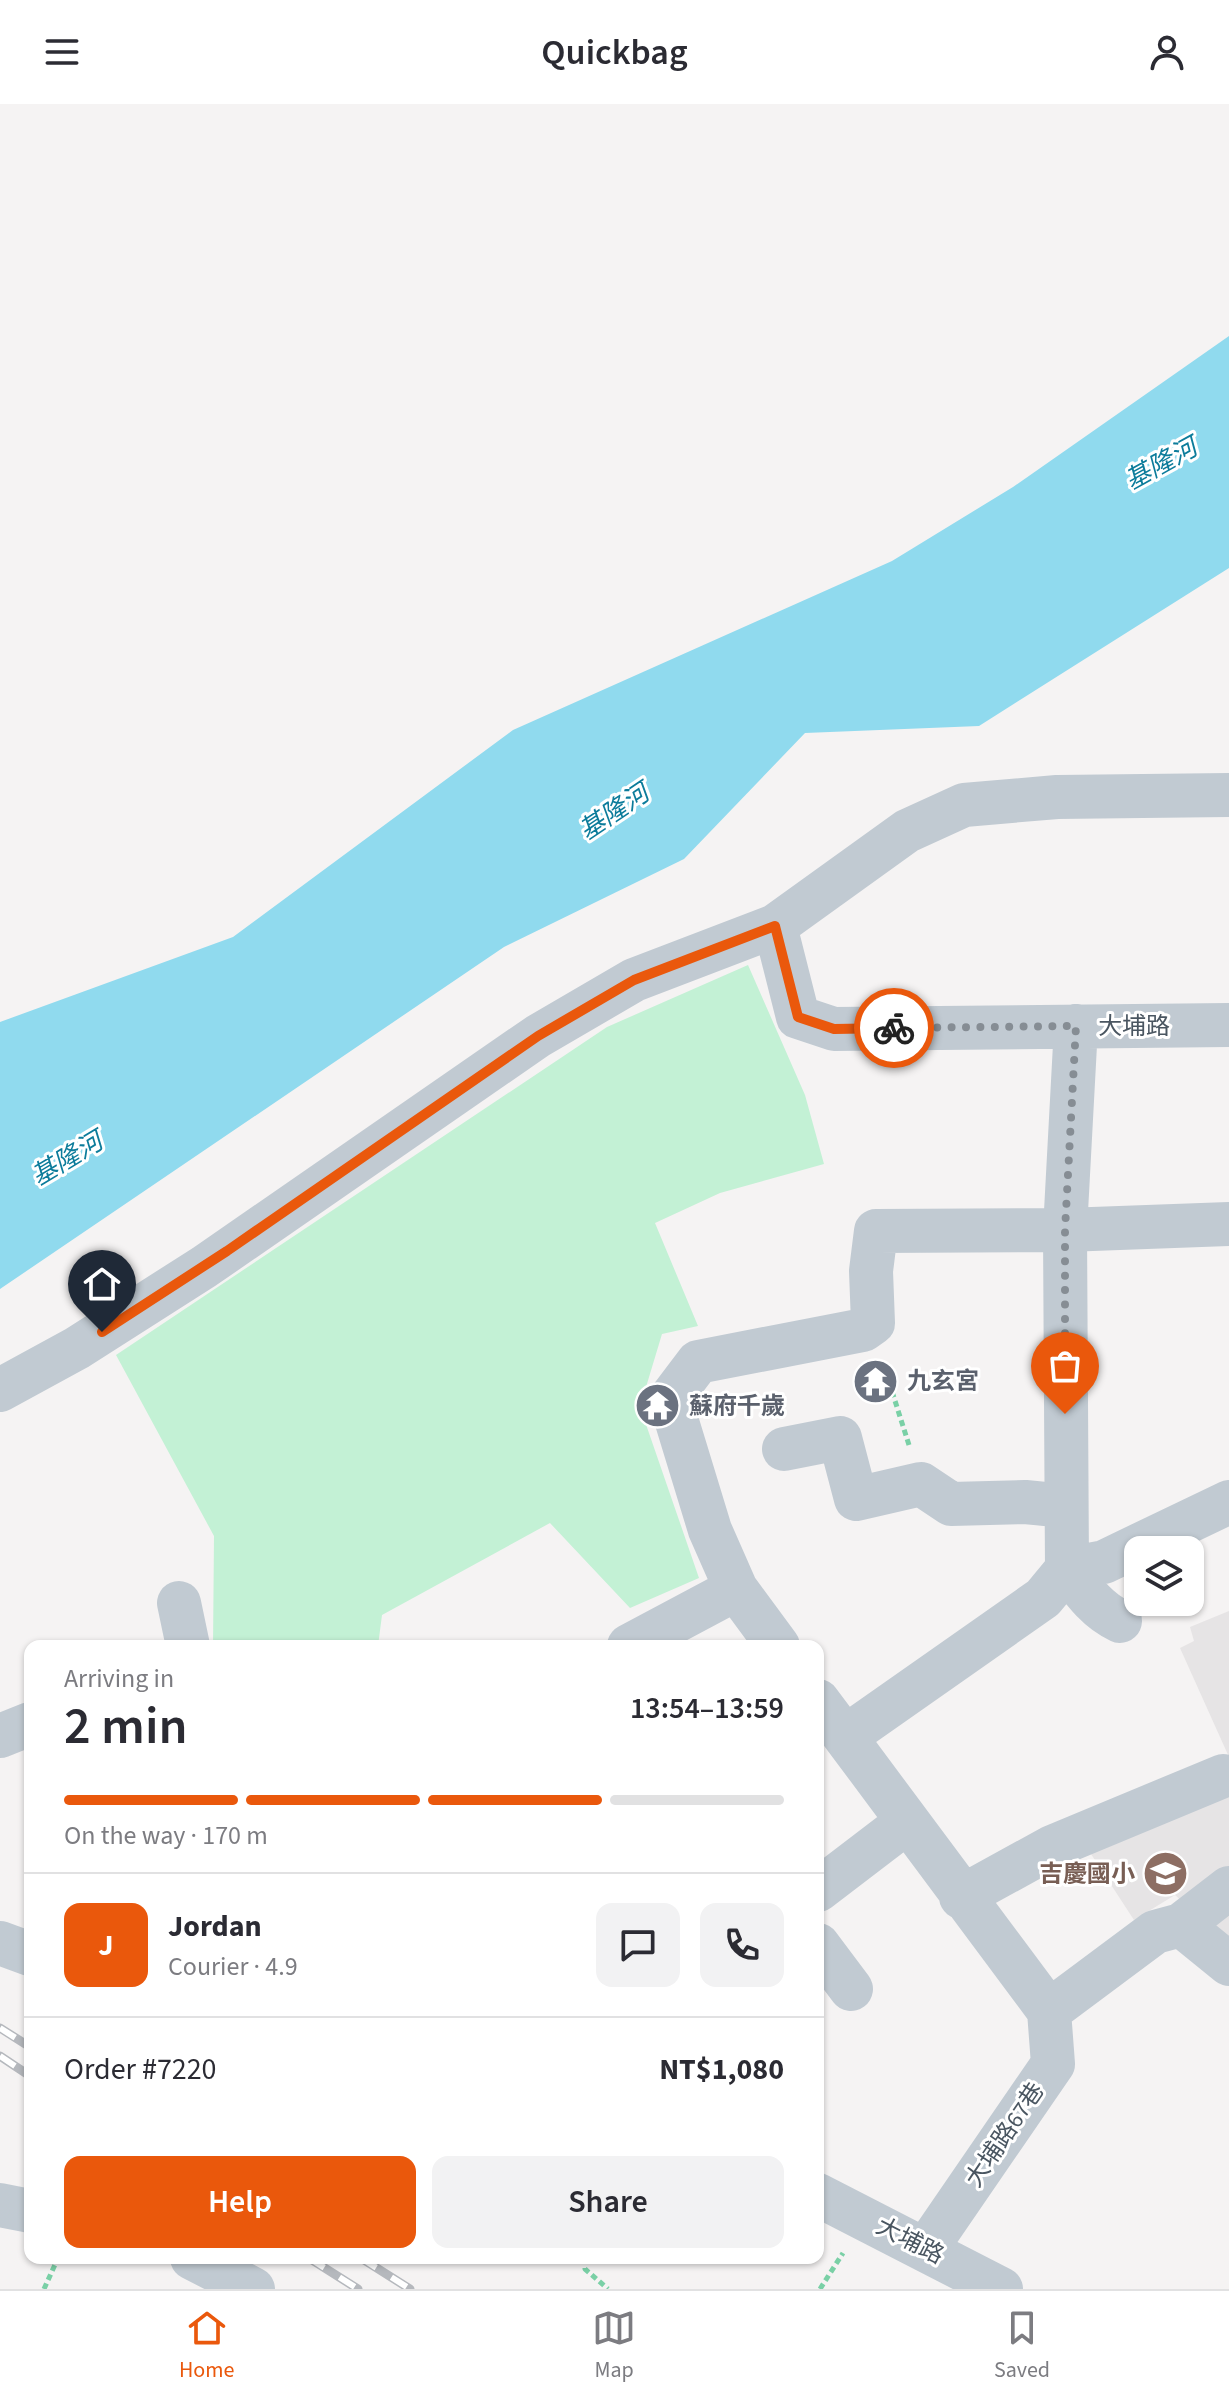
<!DOCTYPE html>
<html lang="en">
<head>
<meta charset="utf-8">
<style>
  :root { --surface:#fff; --page:#f2f2f3; --text:#2b2b33; --muted:#7c7c81; --line:#e1e1e2; --accent:#ea580c }
  body { margin:0; font-family:"Source Sans 3","Noto Sans TC",sans-serif; background:var(--page); color:var(--text); height:100vh; display:flex; flex-direction:column; font-size:30px; white-space:nowrap }
  * { box-sizing:border-box; margin:0 }
  p { font-size:26px; color:var(--muted) }
  .icon { flex:none; width:44px; height:44px; fill:none; stroke:currentColor; stroke-width:2; stroke-linecap:round; stroke-linejoin:round }
  .map { position:relative; flex:1; overflow:hidden }
  .sheet { position:absolute; left:24px; top:1536px; width:800px; height:624px; display:flex; flex-direction:column; background:var(--surface); border-radius:16px; box-shadow:0 2px 6px #0004 }
  .sheet>* { flex:none }
  .fabs { position:absolute; left:1124px; top:1432px; display:grid; gap:16px }
  .fabs a { display:grid; place-items:center; width:80px; height:80px; border-radius:16px; background:var(--surface); box-shadow:0 2px 6px #0004; font-size:40px }
  .pin { position:absolute; display:grid; place-items:center; width:68px; height:68px; color:#fff; margin:-82px -34px; border-radius:50% 50% 50% 0; rotate:-45deg; box-shadow:0 0 8px #0007 }
  .pin .icon { rotate:45deg }
  .courier { position:absolute; display:grid; place-items:center; width:80px; height:80px; margin:-40px; border:6px solid #ea580c; border-radius:50%; background:#fff; color:#222; box-shadow:0 2px 10px #0007 }
  .headline em { font-style:normal; font-weight:600 }
  .headline div { display:flex; flex-direction:column-reverse }
  .headline { display:flex; align-items:center; justify-content:space-between; height:136px; padding:0 40px }
  h1 { font-size:52px; font-weight:600; line-height:60px }
  .bar { display:grid; grid-template-columns:repeat(4,1fr); gap:12px 8px; align-content:center; height:96px; padding:0 40px }
  .bar i { height:10px; border-radius:6px; background:var(--line) }
  .bar .on { background:var(--accent) }
  .bar p { grid-column:span 4 }
  .line { display:flex; align-items:center; gap:20px; padding:0 40px; border-top:2px solid var(--line) }
  .line div { flex:1 }
  .round { display:grid; place-items:center; flex:none; width:84px; height:84px; border-radius:16px; background:var(--page) }
  .primary-button { display:flex; gap:16px; margin-top:auto; padding:16px 40px }
  .primary-button a { flex:1; height:92px; border-radius:16px; background:var(--accent); color:#fff; font-size:32px; font-weight:600; line-height:92px; text-align:center }
  .primary-button a+a { background:var(--page); color:var(--text) }
  header { display:flex; justify-content:space-between; align-items:center; height:104px; padding:0 40px; background:var(--surface); font-size:36px; font-weight:600 }
  .menu { display:flex; justify-content:space-around; align-items:center; height:112px; border-top:2px solid var(--line); background:var(--surface); font-size:22px; color:var(--muted) }
  .menu a { display:grid; justify-items:center; gap:4px }
  .menu .on { color:var(--accent) }
  .map>svg:first-child { display:block }
</style>
</head>
<body>
<header><svg class="icon" aria-label="menu" viewBox="0 0 24 24"><path d="M4 6h16M4 12h16M4 18h16"/></svg>Quickbag<svg class="icon" aria-label="person" viewBox="0 0 24 24"><circle cx="12" cy="8" r="4"/><path d="M4 21q1-7 8-7t8 7"/></svg></header>
<div class="map">
<svg width="1229" height="2185" viewBox="0 0 1229 2185">
  <rect width="100%" height="100%" fill="#f5f3f3"/>
  <path fill="#e6e4e5" d="M1229,1507V1653L1180,1544L1194,1537L1190,1523Z
    M1229,1678V1839L1175,1791L1134,1816L1091,1750Z"/>
  <path fill="#c3f1d5" d="M748,861L805,991L824,1060L720,1089L655,1119L698,1222L662,1230L640,1303L699,1474L630,1504L550,1419L382,1511L378,1542H213L214,1432L116,1251L607,923Z"/>
  <path fill="#90daee" d="M1229,232V464L979,622L805,629L684,755L504,843L0,1185V918L233,833L513,626L892,457L1013,383Z"/>
  <g fill="none" stroke-linecap="round" stroke-linejoin="round">
    <path stroke="#7ad0a6" stroke-width="5" stroke-dasharray="6 4" stroke-linecap="butt" d="M883,1259L909,1341
      M585,2154V2165L608,2185
      M44,2185L58,2154
      M820,2185L843,2149"/>
    <path stroke="#c1cad2" stroke-width="44" d="M775,822L798,913L834,925L1229,921
      M1076,922L1065,1126L1067,1465C1082,1485 1096,1506 1120,1517
      M0,1286L77,1244L204,1163L538,932L634,876L775,822L907,727L964,701L1057,693L1229,691
      M784,1345L840,1334L856,1395L921,1380L951,1400L1025,1398L1065,1402
      M736,1485L710,1426L670,1295L698,1258L863,1226L873,1219L871,1167L876,1127L1065,1126L1229,1120
      M179,1499L188,1542
      M629,1542L736,1485L778,1542
      M818,1597L845,1633
      M0,1632L30,1620
      M818,1786L907,1718
      M961,1793L1052,1743L1223,1672
      M1181,1821L1229,1784
      M0,1839L30,1850
      M818,1841L851,1885
      M1049,1907L845,1633L1043,1494L1067,1465L1104,1458L1229,1398
      M1049,1907L1155,1828L1181,1821L1229,1860
      M818,2091L1001,2185
      M0,2101L30,2107
      M926,2145L1053,1960L1049,1907
      M192,2154L253,2185"/>
    <defs>
      <path id="rail" d="M0,1924L30,1943
        M0,1952L30,1972
        M309,2154L358,2185
        M361,2154L410,2185"/>
    </defs>
    <use href="#rail" stroke="#b5b8bd" stroke-width="9"/>
    <use href="#rail" stroke="#fff" stroke-width="6" stroke-dasharray="18" stroke-linecap="butt"/>
  </g>
  <g fill="none" stroke-linecap="round" stroke-linejoin="round">
    <path stroke="#868d94" stroke-width="8" stroke-dasharray="0 14.4" d="M894,924L1076,922L1065,1126V1310"/>
    <path stroke="#ea580c" stroke-width="10" d="M102,1228L227,1147L538,932L634,876L775,822L798,913L834,925L894,924"/>
  </g>
  <defs>
    <symbol id="temple-disc" viewBox="-11 -11 22 22"><circle r="9.5" fill="#6b7280" stroke="#fff"/><path d="M0-6L5-2H3V0L6.5 2.5H4V6H1.5V3h-3V6H-4V2.5H-6.5L-3 0V-2H-5Z" fill="#fff"/></symbol>
    <symbol id="school-disc" viewBox="-11 -11 22 22"><circle r="9.5" fill="#8d6e63" stroke="#fff"/><path d="M0-5L7-2L0 1L-7-2ZM-4 1L0 2.5L4 1V4Q0 6-4 4Z" fill="#fff"/></symbol>
  </defs>
  <g fill-rule="evenodd">
    <use href="#temple-disc" x="850" y="1252" width="51" height="51"/>
    <use href="#temple-disc" x="632" y="1276" width="51" height="51"/>
    <use href="#school-disc" x="1140" y="1744" width="51" height="51"/>
  </g>
  <g text-anchor="middle" dominant-baseline="central" stroke-width="6" stroke-linejoin="round" paint-order="stroke">
    <g font-size="24" fill="#4a5661" stroke="#fff">
      <text x="1134" y="922">大埔路</text>
      <text transform="translate(1005 2031) rotate(-56)">大埔路67巷</text>
      <text transform="translate(910 2137) rotate(27)">大埔路</text>
    </g>
    <g font-size="24" font-weight="bold" fill="#5b616d" stroke="#fff" text-anchor="start">
      <text x="907" y="1277">九玄宮</text>
      <text x="689" y="1302">蘇府千歲</text>
    </g>
    <g font-size="24" font-weight="bold" fill="#785e54" stroke="#fff" text-anchor="end">
      <text x="1135" y="1770">吉慶國小</text>
    </g>
    <g font-size="26" font-style="italic" fill="#0c7c9b" stroke="#fff">
      <text transform="translate(1161 360) rotate(-29)">基隆河</text>
      <text transform="translate(614 708) rotate(-34)">基隆河</text>
      <text transform="translate(67 1055) rotate(-31)">基隆河</text>
    </g>
  </g>
</svg>
<div class="fabs">
<a><svg class="icon" aria-label="layers" viewBox="0 0 24 24"><path d="M12 4l9 5-9 5-9-5zM3 14l9 5 9-5"/></svg></a>
</div>
<div class="pin" style="left:1065px;top:1310px;background:#ea580c"><svg class="icon" aria-label="bag" viewBox="0 0 24 24"><path d="M5 8h14l-1 12H6zM9 8a3 3 0 0 1 6 0"/></svg></div>
<div class="pin" style="left:102px;top:1228px;background:#1f2937"><svg class="icon" aria-label="home" viewBox="0 0 24 24"><path d="M3 11l9-7 9 7M6 9v11h12V9"/></svg></div>
<div class="courier" style="left:894px;top:924px"><svg class="icon" aria-label="bike" viewBox="0 0 24 24"><circle cx="6" cy="16" r="4"/><circle cx="18" cy="16" r="4"/><path d="M6 16l4-8h5l3 8M10 8l3 8H6M13 5h3"/></svg></div>
<section class="sheet">
<div class="headline"><div><h1>2 min</h1><p>Arriving in</p></div><em>13:54–13:59</em></div>
<div class="bar"><i class="on"></i><i class="on"></i><i class="on"></i><i></i><p>On the way · 170 m</p></div>
<div class="line" style="height:144px"><b class="round" style="background:var(--accent);color:#fff">J</b><div><b>Jordan</b><p>Courier · 4.9</p></div><a class="round"><svg class="icon" aria-label="chat" viewBox="0 0 24 24"><path d="M4 5h16v11H9l-5 4z"/></svg></a><a class="round"><svg class="icon" aria-label="phone" viewBox="0 0 24 24"><path d="M5 4h4l2 5-3 2q2 4 5 5l2-3 5 2v4C11 20 4 13 5 4z"/></svg></a></div>
<div class="line" style="height:104px"><div>Order #7220</div><b>NT$1,080</b></div>
<div class="primary-button"><a>Help</a><a>Share</a></div>
</section>
</div>
<nav class="menu">
<a class="on"><svg class="icon" aria-label="home" viewBox="0 0 24 24"><path d="M3 11l9-7 9 7M6 9v11h12V9"/></svg>Home</a>
<a><svg class="icon" aria-label="map" viewBox="0 0 24 24"><path d="M3 6l6-2 6 2 6-2v14l-6 2-6-2-6 2zM9 4v14M15 6v14"/></svg>Map</a>
<a><svg class="icon" aria-label="saved" viewBox="0 0 24 24"><path d="M7 4h10v16l-5-4-5 4z"/></svg>Saved</a>
</nav>
</body>
</html>
